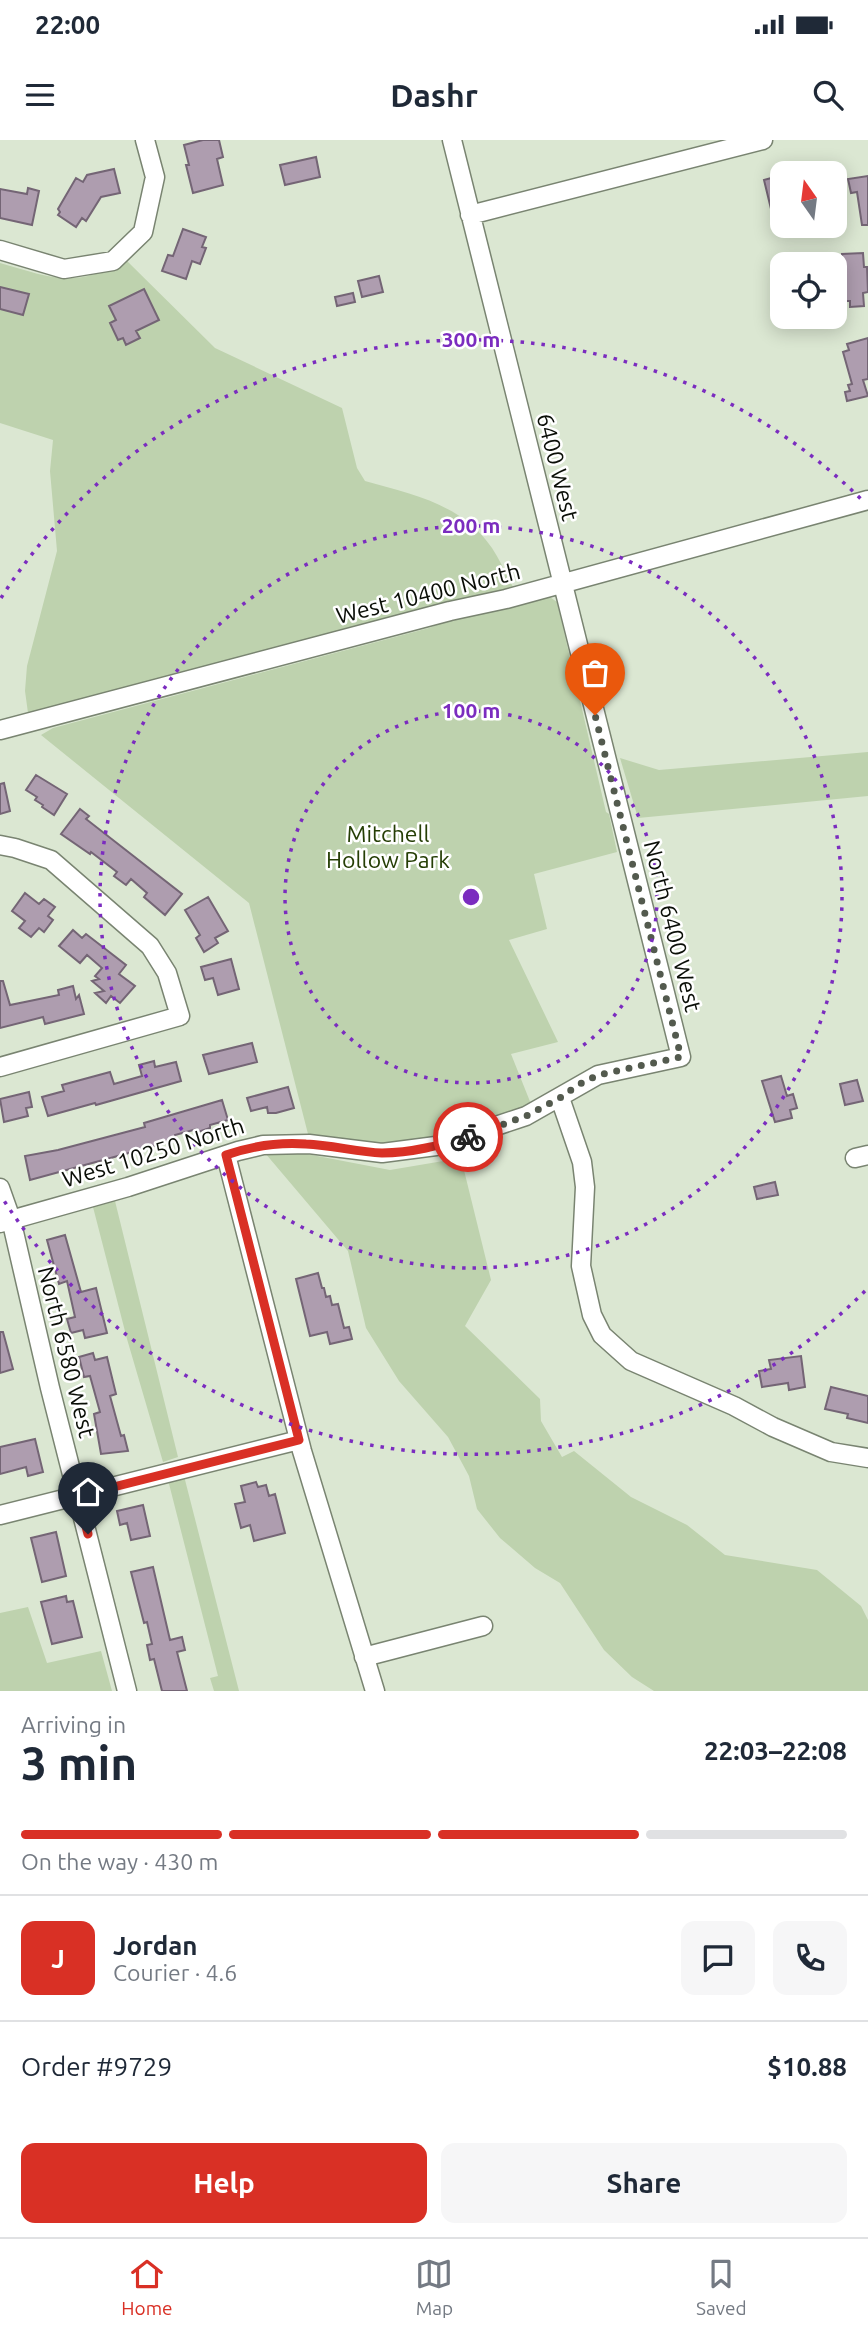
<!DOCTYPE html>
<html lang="en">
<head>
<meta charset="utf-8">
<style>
  :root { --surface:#fff; --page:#f6f6f7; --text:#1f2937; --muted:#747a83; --line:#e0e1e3; --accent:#d93025 }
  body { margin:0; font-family:Ubuntu,sans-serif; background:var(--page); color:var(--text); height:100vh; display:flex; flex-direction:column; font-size:26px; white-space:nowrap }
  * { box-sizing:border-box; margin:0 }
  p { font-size:23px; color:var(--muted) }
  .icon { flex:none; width:38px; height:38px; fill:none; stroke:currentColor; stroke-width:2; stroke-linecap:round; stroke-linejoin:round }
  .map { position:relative; height:1551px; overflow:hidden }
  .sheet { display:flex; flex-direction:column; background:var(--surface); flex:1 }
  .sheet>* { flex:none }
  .needle { width:46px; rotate:346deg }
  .fabs { position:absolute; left:770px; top:21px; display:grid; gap:14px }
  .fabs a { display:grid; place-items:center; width:77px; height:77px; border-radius:14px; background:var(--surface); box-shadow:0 4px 18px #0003; font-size:35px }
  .pin { position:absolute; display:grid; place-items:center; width:60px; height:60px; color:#fff; margin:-72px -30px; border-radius:50% 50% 50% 0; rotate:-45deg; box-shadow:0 0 7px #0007 }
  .pin .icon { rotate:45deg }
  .courier { position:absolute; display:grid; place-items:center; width:70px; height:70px; margin:-35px; border:5px solid #d93025; border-radius:50%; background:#fff; color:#222; box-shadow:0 2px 9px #0007 }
  .head em { font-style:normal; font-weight:700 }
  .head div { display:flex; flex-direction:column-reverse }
  .head { display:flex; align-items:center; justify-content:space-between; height:119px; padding:0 21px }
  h1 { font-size:46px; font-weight:700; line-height:52px }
  .bar { display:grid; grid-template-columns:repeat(4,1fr); gap:10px 7px; align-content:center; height:84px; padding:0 21px }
  .bar i { height:9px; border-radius:5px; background:var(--line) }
  .bar .on { background:var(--accent) }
  .bar p { grid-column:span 4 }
  .line { display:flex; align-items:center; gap:18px; padding:0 21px; border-top:2px solid var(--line) }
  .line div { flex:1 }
  .round { display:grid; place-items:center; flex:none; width:74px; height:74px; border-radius:14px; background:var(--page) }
  .button { display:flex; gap:14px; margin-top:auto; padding:14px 21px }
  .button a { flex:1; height:80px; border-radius:14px; background:var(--accent); color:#fff; font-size:28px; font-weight:700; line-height:80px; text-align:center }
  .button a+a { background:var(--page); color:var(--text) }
  .status { display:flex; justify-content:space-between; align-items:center; height:49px; padding:0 35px; background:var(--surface); direction:ltr }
  .status svg { height:19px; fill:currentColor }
  header { display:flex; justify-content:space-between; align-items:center; height:91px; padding:0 21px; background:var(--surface); font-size:32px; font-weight:700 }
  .tab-bar { display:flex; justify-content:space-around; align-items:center; height:98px; border-top:2px solid var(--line); background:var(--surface); font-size:19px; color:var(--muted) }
  .tab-bar a { display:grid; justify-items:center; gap:4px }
  .tab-bar .on { color:var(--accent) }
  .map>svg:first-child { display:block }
</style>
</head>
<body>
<div class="status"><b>22:00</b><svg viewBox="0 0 49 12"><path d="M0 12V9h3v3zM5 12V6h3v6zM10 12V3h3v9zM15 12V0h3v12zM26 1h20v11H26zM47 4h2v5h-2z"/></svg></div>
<header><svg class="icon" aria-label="menu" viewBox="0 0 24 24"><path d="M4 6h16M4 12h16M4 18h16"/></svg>Dashr<svg class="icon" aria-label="search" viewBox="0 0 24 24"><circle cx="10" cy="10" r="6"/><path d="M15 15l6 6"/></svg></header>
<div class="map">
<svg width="868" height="1551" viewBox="0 0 868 1551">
  <rect width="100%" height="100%" fill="#dbe7d2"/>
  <path fill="#bed2ae" d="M126,120L215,208L342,268L357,328L365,341C412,354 462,364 492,408C500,420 506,434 513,447L28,573L25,551L27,526L57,411L50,331L53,300L0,283V123C52,138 75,149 126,120Z
    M544,453L557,462L606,672L609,674L617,712L534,734L547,789L509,800L558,902L511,914L531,964C491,982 440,1004 395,1005C366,1005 337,998 308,994L249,763L41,595L53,588L429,488L473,471Z
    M868,612V656L638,678L620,618L659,630Z
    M286,1010L390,1030L461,1018L491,1140L465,1186L540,1259L541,1281L562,1317L574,1311L631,1357L687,1385L725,1415L817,1430L861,1466L868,1480V1551H654L632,1537L604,1510L560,1443L535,1428L500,1398L477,1369L469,1336L448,1297L399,1241L366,1188L348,1111L265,1013Z
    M115,1061L178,1317L163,1322L127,1199L93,1067Z
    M183,1332L239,1551H214L210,1538L218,1536L167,1336Z
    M28,1467L47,1523L101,1511L112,1551H0V1473Z"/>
  <path fill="#ae9daf" stroke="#746575" stroke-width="2" d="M203,0H219L223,17L217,19L223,45L193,53L186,25H189L184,5Z
    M316,17L320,37L285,45L280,25Z
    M114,29L120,53L101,57L86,81L82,78L76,87L58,75L60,72L58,69L76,38L83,42L87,35Z
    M782,35V71L772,73L764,40Z
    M868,36V85H862L857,52L851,53L848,39Z
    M28,48L39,51L32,85L0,78V49L27,54Z
    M183,89L206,97L202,107L206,108L200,124L192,121L186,139L162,131L168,115L173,116Z
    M863,113L864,127H867L868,152L863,153L864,166L850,167V161H845L842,114Z
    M379,136L383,152L362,157L358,141Z
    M0,147L29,154L23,175L0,169Z
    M144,149L159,180L136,191L140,198L126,205L123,198L118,200L110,183L116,180L109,166Z
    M353,153L355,162L337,166L335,157Z
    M868,198V239L863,240L868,256L847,261L845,252L850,251L848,245L852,244L843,212L849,210L847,204Z
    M36,635L67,654L54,675L42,667L43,665L35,660L37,657L26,650Z
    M4,643L10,671L0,674V644Z
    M80,669L89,676L86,679L182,754L165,775L144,757L147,753L131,739L126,745L114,736L117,732L91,712L90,714L61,694Z
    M25,753L39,764L44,759L55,767L48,776L53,780L44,792L39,788L31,797L19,788L25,781L12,771Z
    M208,757L228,791L215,798L218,803L204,812L196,798L200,795L185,770Z
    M73,790L82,798L86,794L126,825L119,834L135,846L120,863L111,856L106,863L95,853L104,851L92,841L99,839L95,836L102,828L87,815L80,823L59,806Z
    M231,819L239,849L218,855L213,838L205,840L201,827Z
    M0,841H3L10,865L59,855L58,850L73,846L76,859L79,855L84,874L45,884L43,877L0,888Z
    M252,903L257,922L209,934L203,915Z
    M154,921L155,927L176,922L181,941L96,965L95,963L48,976L42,957L64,951L62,945L110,932L114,944L142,936L139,925Z
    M781,936L787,956L793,954L797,968L790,970L792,978L775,982L762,941Z
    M857,940L863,961L845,965L840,944Z
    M288,947L294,968L276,973H268L267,967L251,971L247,958Z
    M29,952L32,967L26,968L28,976L4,982L0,959Z
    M222,960L228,980L210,985V988L198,992L197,989L175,995V998L168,1000L169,1002L30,1040L25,1016L58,1010L145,987L144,983Z
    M775,1042L778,1055L757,1059L754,1047Z
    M65,1095L81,1152L96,1148L107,1193L85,1198L83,1190L71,1193L67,1179L75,1177L67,1141L59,1144L47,1100Z
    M318,1133L322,1148H324L326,1157L330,1156L332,1165L338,1164L344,1188L349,1187L352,1199L330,1204L327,1192L310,1196L296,1139Z
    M0,1192H3L13,1229L0,1233Z
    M93,1213L95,1220L107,1217L116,1254L110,1256L121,1296L124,1295L128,1311L101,1314L94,1274L100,1272L90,1236L84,1237L79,1217Z
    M801,1216L805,1247L789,1250L788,1243L762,1247L759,1231L771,1229L769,1220Z
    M831,1247L868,1256V1283L847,1278L848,1274L825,1269Z
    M35,1299L43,1332L28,1336L26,1327L0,1334V1307Z
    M256,1342L258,1347L266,1345L269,1356L275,1354L285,1393L254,1401L250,1385L241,1388L235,1364L245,1362L241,1346Z
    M143,1365L150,1396L131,1400L127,1383L120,1385L117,1371Z
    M56,1392L66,1436L42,1442L31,1398Z
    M153,1427L170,1500L182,1497L185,1510L177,1512L187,1551H162L154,1519L150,1520L147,1505L152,1504L147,1482L144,1483L131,1432Z
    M66,1456L67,1462L73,1461L82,1497L52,1504L41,1462Z"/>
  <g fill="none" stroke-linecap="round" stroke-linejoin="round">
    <defs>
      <path id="minor" d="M470,75L763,0
        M0,110L64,129L113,121L143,92L155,37L145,0
        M0,590L450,471L506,459L868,360
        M0,705L15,708L51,720L150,806L167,833L180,876L0,927
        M560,958L582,1022L585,1047L581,1126L592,1175L602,1195L631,1221L734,1266L773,1287L831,1312L868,1318
        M226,1015L302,1311L375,1551
        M855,1018L868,1015
        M0,1048L11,1079L50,1248L127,1551
        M0,1083L128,1047L238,1011L263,1005L309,1004L382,1013L436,1006L526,976L598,935L681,917L452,0
        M0,1375L299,1300
        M364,1517L483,1486"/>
    </defs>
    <use href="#minor" stroke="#798471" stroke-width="21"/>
    <use href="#minor" stroke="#fff" stroke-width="18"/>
  </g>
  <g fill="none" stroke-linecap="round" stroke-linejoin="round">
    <path stroke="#535a4e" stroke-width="7" stroke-dasharray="0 12.6" d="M468,997L526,976L560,958L578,945L598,935L681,917L595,575"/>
    <path stroke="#d93025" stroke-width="9" d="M88,1394L78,1356L299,1300L226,1015C252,1006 278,1002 306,1004C332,1005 357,1012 382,1013C412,1013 440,1005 468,997"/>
  </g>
  <g fill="none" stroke="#7b2cbf" stroke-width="3.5" stroke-dasharray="3.5 7">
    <circle cx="471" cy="757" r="186"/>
    <circle cx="471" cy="757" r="371"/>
    <path d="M865 1151A557 557 0 0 1 1 1056M1 458A557 557 0 0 1 865 363"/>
  </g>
  <g text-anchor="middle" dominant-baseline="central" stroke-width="5" stroke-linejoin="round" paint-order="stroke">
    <g font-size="23" fill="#0a0e07" stroke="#fff">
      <text transform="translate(558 327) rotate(76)">6400 West</text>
      <text transform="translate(428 453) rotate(-14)">West 10400 North</text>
      <text transform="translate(673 786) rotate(76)">North 6400 West</text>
      <text transform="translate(153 1012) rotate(-17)">West 10250 North</text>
      <text transform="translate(67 1212) rotate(76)">North 6580 West</text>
    </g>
    <g font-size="23" fill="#253e05" stroke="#fff">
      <text x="388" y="693">Mitchell<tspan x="388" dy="26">Hollow Park</tspan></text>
    </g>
  </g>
  <circle cx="471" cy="757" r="10" fill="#7b2cbf" stroke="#fff" stroke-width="3.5"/>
  <g font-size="21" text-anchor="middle" font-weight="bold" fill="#7b2cbf" stroke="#fff" stroke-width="5" stroke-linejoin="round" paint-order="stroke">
    <text x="471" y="207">300 m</text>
    <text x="471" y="393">200 m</text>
    <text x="471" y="578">100 m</text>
  </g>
</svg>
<div class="fabs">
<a><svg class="needle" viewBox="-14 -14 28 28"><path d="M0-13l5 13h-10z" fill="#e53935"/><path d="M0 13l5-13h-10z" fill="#747a83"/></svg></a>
<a><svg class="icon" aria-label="locate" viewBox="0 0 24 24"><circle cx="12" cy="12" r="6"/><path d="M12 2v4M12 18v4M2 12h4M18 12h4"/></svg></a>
</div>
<div class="pin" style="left:595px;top:575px;background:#ea580c"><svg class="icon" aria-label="bag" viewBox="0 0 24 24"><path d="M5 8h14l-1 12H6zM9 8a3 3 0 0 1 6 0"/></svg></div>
<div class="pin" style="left:88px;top:1394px;background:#1f2937"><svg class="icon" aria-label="home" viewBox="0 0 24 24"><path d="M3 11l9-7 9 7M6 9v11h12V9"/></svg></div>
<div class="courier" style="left:468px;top:997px"><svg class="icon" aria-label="bike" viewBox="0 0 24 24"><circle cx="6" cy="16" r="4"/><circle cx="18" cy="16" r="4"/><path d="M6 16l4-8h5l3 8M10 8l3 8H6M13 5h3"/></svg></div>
</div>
<section class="sheet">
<div class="head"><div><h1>3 min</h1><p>Arriving in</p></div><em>22:03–22:08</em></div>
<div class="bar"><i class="on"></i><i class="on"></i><i class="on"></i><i></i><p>On the way · 430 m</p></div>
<div class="line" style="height:126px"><b class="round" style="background:var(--accent);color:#fff">J</b><div><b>Jordan</b><p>Courier · 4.6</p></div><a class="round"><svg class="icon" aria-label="chat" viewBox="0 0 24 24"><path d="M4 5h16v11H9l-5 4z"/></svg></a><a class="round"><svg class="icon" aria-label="phone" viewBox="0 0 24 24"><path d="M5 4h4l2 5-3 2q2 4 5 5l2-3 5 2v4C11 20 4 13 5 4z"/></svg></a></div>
<div class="line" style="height:91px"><div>Order #9729</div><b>$10.88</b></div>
<div class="button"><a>Help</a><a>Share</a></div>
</section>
<nav class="tab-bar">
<a class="on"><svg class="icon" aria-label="home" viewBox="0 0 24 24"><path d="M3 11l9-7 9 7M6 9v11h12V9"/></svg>Home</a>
<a><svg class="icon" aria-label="map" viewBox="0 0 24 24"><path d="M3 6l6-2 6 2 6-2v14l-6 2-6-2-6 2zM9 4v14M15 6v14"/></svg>Map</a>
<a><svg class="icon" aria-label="saved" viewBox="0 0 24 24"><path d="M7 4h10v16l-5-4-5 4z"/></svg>Saved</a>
</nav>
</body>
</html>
